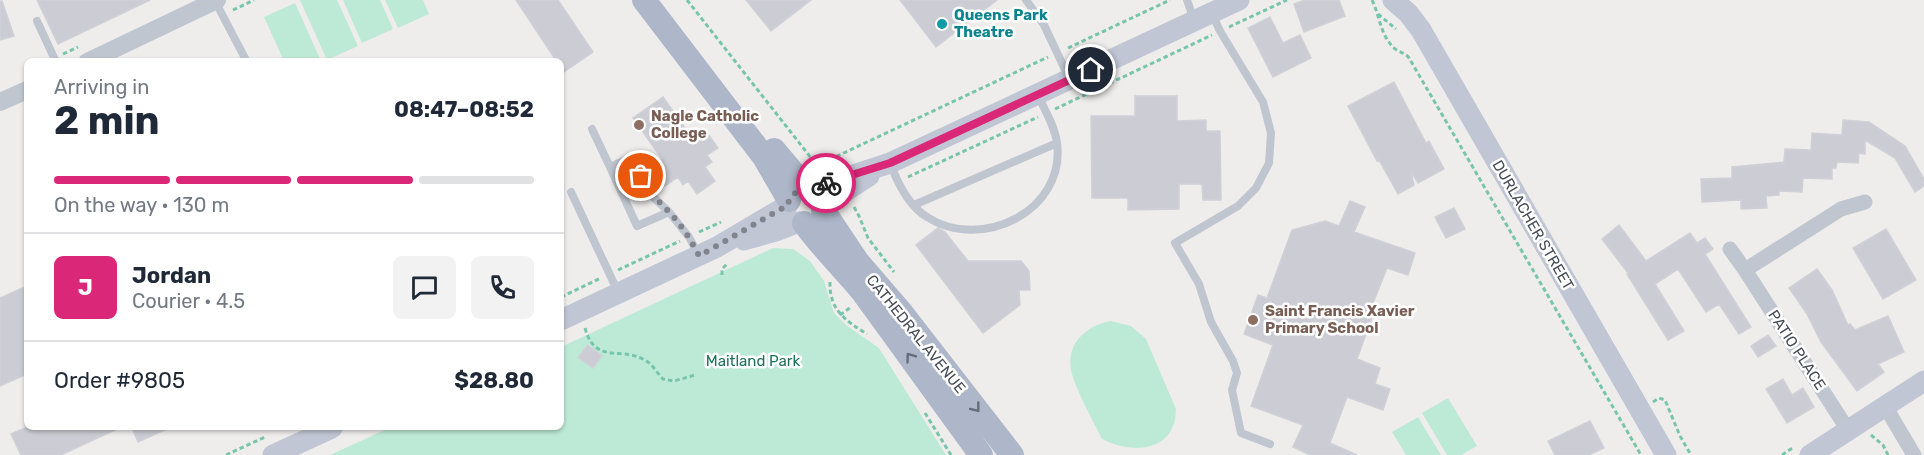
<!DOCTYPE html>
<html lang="en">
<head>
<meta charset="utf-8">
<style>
  :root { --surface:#fff; --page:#f2f2f3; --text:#1f2937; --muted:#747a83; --line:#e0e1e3; --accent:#db2777 }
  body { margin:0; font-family:Rubik,sans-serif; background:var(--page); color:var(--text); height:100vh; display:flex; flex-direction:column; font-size:22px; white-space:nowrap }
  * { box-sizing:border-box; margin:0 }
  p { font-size:20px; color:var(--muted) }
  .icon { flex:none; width:33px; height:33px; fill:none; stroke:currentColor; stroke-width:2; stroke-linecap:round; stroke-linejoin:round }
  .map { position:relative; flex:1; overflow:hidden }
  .sheet { position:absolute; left:24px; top:58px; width:540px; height:372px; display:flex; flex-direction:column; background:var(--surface); border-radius:9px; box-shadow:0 2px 4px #0004 }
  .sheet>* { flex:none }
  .pin { position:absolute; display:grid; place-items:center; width:51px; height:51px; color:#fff; margin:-26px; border:3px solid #fff; border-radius:50%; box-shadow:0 2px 6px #0007 }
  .courier { position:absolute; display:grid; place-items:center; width:60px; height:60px; margin:-30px; border:4px solid #db2777; border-radius:50%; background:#fff; color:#222; box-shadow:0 2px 8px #0007 }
  .headline em { font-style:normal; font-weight:700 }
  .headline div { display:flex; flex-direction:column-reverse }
  .headline { display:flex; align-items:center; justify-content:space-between; height:102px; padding:0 30px }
  h1 { font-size:39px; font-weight:700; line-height:45px }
  .bar { display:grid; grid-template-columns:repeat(4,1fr); gap:9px 6px; align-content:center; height:72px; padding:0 30px }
  .bar i { height:8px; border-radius:4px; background:var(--line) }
  .bar .current { background:var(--accent) }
  .bar p { grid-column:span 4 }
  .line { display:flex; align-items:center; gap:15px; padding:0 30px; border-top:2px solid var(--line) }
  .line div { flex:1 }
  .round { display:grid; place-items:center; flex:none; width:63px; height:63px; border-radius:9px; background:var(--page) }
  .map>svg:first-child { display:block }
</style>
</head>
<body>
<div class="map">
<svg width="1924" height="455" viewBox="0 0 1924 455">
  <rect width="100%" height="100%" fill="#efedec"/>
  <path fill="#bdead6" d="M300,0H337L358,46L327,60Z
    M343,0H380L393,29L362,43Z
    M385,0H423L429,14L398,28Z
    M295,3L321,61H284L264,17Z
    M773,248L793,249L810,261L824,281L834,313L846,325L879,348L946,455H330L389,428H561V347Z
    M1111,321L1131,326L1146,339L1176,409C1176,452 1132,455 1102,439C1093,420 1075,389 1071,370C1066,343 1087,325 1111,321Z
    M1448,398L1477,446L1461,455H1447L1422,413Z
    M1418,417L1441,455H1406L1392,432Z"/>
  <path fill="#cccdd4" stroke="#d0d1d7" stroke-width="1.5" d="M37,0H150L58,44Z
    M516,0H558L593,52L564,72L561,67V62H557Z
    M746,0H811L771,31Z
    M900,0H997L936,47Z
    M1305,0H1339L1345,16L1304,32L1294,4Z
    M0,1H2L14,36L0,40Z
    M1270,17L1283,43L1300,35L1311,58L1273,77L1248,28Z
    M1394,82L1426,143L1429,141L1444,169L1418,183L1411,171L1414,185L1398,194L1379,160L1377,161L1348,106Z
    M1135,96H1177V121L1206,120V131H1220L1221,200H1203L1202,184H1179V209L1128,210V198H1092L1091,116H1135Z
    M663,97L693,139L706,131L718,148L707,155L712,162L705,167L715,181L697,194L688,181L683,185L678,177L665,186L651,167L662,159L633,118Z
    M1843,120L1869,122L1905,146L1924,179V186L1915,192L1895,158L1865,140V154L1859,153L1858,163L1837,162L1836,168H1832V179L1803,178L1802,192L1779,191V195L1766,196L1767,208L1741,209V200L1702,202L1701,179L1732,178V167L1784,162L1785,149L1811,150L1812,133L1842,135Z
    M1350,201L1365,207L1354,232L1415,253L1408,275L1387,268L1370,311L1374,312L1357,359L1380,368L1375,384L1390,389L1383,410L1347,397L1330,443L1357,455H1310L1293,447L1303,425L1251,406L1273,345L1244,334L1258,295L1267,298L1292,230L1325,221L1339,226Z
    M1454,208L1465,229L1446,238L1435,217Z
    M1619,225L1646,261L1690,233L1697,243L1705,238L1713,249L1705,254L1751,327L1739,334L1719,304L1706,312L1678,269L1655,284L1684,331L1668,340L1627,274L1628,273L1602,239Z
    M938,228L945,232L968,261H1021L1029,271L1030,290H1019L1020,305L983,333L916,245Z
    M1886,229L1916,280L1883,299L1853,248Z
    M1817,269L1832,290L1848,325L1850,324L1855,330L1888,316L1904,352L1878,364L1884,372L1857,391L1821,342L1807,314L1789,288Z
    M27,286V374L0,386V298Z
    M1768,335L1776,346L1758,357L1751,346Z
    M588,345L602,356L593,368L578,357Z
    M1783,379L1792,395L1803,388L1814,407L1787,423L1766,389Z
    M1590,421L1604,448L1589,455H1555L1548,441Z
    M25,428H119L61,455H21L11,434Z
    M132,428H169L138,442Z"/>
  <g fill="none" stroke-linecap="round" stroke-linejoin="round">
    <path stroke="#78c5ad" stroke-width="3" stroke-dasharray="4.5 3" stroke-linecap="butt" d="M687,0L819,168
      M1372,0C1380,16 1380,35 1394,48C1399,53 1405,52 1409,58L1641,455
      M233,10L254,0
      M1378,14L1396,29
      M1229,27L1287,0
      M1068,48L1170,0
      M63,54L78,47
      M1055,109L1212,35
      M816,166L1048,57
      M908,177L1038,117
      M854,207L859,216L868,238L894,272
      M699,232L721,222
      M618,270L680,241
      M722,275V269L728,263
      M830,282C829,310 846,321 867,334
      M561,297L601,278
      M840,315L851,307
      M585,328C595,364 619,347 643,359C652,363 657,373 663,379L674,381L695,375
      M1653,402L1659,398L1665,400L1680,436L1691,455
      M925,413L951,455
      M1871,435L1883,445L1888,455
      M226,455L265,437
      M1782,455L1794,447"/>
    <path stroke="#c0c6d0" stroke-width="8" d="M1026,0L1044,25L1069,78
      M1187,0L1194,20
      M215,1L247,62
      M1212,14L1220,31L1263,102L1271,133L1269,163L1256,188L1238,206L1175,243L1199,284L1211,322L1233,361L1237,373L1232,390L1241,433L1270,444
      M37,21L56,62
      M592,129L610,167
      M891,165C898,184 909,206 927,217C981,252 1066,211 1057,143C1055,127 1045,110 1038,96
      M571,192L618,292
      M914,205L1057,143
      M669,212L637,226L610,167L631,157L651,195L669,212L689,237L698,254"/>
    <path stroke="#c0c6d0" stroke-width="15" d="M1730,249L1745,270
      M1885,406L1914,455
      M1848,430L1745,270L1841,209L1865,202"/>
    <path stroke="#c0c6d0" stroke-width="18" d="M87,62L217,0
      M0,102L27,90"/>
    <path stroke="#c0c6d4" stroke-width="21" d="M1393,0L1408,13L1421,30L1666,455
      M811,189L890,163L1239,0
      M824,205L869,176
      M744,240L776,231L799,222
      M561,320L717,247L788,205
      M273,455L332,428
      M1810,455L1924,381"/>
    <path stroke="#aeb7c9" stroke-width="24" d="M644,0L764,157L789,200
      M774,150L806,188
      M823,210L857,261L901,312L1012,455
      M804,223C821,247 843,268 862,291L981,455"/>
  </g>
  <defs><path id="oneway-chevron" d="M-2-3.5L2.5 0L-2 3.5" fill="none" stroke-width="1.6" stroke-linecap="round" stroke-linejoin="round" transform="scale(1.5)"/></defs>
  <g stroke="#656c7a">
    <use href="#oneway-chevron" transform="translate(910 357) rotate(-126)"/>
    <use href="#oneway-chevron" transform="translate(976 408) rotate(52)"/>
  </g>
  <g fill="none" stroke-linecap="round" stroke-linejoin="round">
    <path stroke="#81848c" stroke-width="6" stroke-dasharray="0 10.8" d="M641,176C651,195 656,198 670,213C682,226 691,240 699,256L788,205L789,200L796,192L826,183"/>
    <path stroke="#db2777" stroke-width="8" d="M826,183L890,163L1091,70"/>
  </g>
  <circle fill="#0f9aa8" stroke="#fff" stroke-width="2" cx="942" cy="24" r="6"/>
  <g fill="#8d6e63" stroke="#fff" stroke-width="2">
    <circle cx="639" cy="125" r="6"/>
    <circle cx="1253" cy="320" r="6"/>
  </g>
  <g text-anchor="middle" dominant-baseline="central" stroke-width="5" stroke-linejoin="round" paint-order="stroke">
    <g font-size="15" font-weight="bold" fill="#0d838f" stroke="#fff" text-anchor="start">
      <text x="954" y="15">Queens Park<tspan x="954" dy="17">Theatre</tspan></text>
    </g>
    <g font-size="15" font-weight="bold" fill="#785e54" stroke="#fff" text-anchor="start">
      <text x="651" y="116">Nagle Catholic<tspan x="651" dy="17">College</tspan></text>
      <text x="1265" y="311">Saint Francis Xavier<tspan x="1265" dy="17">Primary School</tspan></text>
    </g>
    <g font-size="15" fill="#464c58" stroke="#fff">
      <text transform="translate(1533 225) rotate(60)">DURLACHER STREET</text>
      <text transform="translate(916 334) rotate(51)">CATHEDRAL AVENUE</text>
      <text transform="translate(1797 350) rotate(57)">PATIO PLACE</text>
    </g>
    <g font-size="15" fill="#1e7257" stroke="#fff">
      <text x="753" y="361">Maitland Park</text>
    </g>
  </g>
</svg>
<div class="pin" style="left:641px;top:176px;background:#ea580c"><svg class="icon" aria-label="bag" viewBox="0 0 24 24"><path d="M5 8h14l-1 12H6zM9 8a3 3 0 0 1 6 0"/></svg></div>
<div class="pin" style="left:1091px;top:70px;background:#1f2937"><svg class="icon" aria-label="home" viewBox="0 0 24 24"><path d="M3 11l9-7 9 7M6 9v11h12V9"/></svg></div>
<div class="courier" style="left:826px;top:183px"><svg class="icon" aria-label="bike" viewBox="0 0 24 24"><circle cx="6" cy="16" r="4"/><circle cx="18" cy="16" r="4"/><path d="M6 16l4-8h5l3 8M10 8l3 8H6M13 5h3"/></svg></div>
<section class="sheet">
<div class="headline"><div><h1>2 min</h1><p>Arriving in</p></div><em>08:47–08:52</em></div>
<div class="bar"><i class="current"></i><i class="current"></i><i class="current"></i><i></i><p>On the way · 130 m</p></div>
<div class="line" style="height:108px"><b class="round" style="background:var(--accent);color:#fff">J</b><div><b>Jordan</b><p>Courier · 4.5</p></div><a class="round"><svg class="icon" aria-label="chat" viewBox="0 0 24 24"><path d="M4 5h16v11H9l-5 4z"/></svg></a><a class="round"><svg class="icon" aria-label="phone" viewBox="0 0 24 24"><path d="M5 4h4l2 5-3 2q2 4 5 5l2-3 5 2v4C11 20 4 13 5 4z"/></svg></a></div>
<div class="line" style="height:78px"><div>Order #9805</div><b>$28.80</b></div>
</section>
</div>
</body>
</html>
